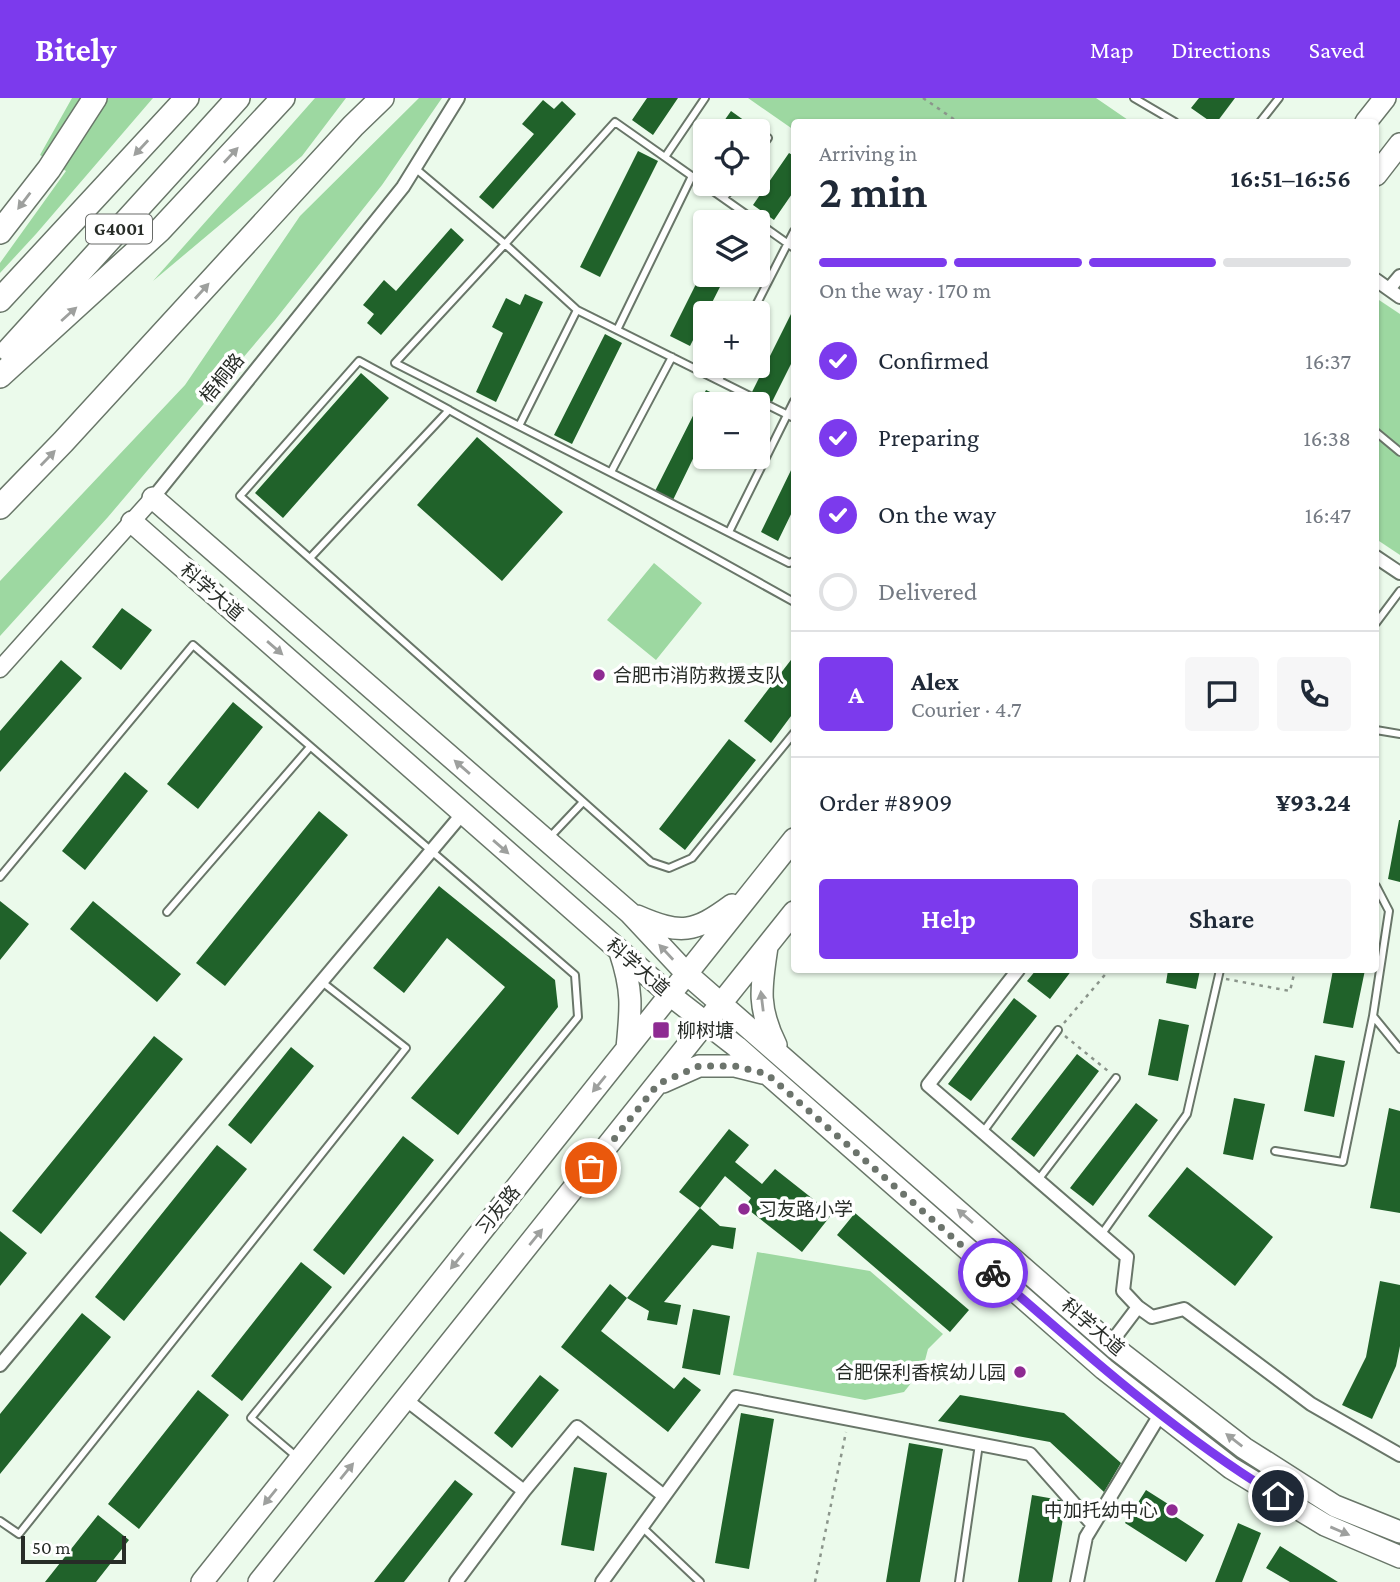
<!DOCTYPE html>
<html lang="en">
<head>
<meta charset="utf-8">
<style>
  :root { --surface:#fff; --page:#f6f6f7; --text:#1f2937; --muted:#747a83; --line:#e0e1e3; --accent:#7c3aed }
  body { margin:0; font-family:"Crimson Pro","Noto Sans SC",serif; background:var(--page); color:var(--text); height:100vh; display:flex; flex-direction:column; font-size:26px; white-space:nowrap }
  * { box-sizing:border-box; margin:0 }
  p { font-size:23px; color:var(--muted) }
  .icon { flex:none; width:38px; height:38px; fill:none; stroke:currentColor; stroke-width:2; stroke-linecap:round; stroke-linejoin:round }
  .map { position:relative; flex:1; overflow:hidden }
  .sheet { position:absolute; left:791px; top:21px; width:588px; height:854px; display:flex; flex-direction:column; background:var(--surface); border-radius:7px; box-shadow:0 2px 5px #0004 }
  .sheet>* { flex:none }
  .controls { position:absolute; left:693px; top:21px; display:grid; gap:14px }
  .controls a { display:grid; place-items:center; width:77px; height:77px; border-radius:7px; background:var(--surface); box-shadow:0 2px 5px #0004; font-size:35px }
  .scale { position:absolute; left:21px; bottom:18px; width:105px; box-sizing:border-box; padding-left:7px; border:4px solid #272c27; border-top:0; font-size:19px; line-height:24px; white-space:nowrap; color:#272c27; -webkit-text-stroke:5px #fff; paint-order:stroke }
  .pin { position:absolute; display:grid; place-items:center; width:60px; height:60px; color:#fff; margin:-30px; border:4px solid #fff; border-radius:50%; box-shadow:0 2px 7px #0007 }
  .courier { position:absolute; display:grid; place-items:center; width:70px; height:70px; margin:-35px; border:5px solid #7c3aed; border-radius:50%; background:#fff; color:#222; box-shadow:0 2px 9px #0007 }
  .overview em { font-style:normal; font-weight:600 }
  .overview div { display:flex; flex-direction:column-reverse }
  .overview { display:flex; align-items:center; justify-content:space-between; height:119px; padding:0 28px }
  h1 { font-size:46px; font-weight:600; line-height:52px }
  .bar { display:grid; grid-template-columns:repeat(4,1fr); gap:10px 7px; align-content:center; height:84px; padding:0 28px }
  .bar i { height:9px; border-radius:5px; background:var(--line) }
  .bar .current { background:var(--accent) }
  .bar p { grid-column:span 4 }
  .line { display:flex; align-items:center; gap:18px; padding:0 28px; border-top:2px solid var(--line) }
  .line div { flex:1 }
  .round { display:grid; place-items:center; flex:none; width:74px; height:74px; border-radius:7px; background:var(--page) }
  ol { padding:0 28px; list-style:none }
  li { display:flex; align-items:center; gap:21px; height:77px }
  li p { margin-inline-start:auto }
  li .icon { padding:7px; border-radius:50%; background:var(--accent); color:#fff; stroke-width:4 }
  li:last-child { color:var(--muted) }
  li i { width:38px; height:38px; border:4px solid var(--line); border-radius:50% }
  .action { display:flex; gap:14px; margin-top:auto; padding:14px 28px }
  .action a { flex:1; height:80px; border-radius:7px; background:var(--accent); color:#fff; font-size:28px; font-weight:600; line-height:80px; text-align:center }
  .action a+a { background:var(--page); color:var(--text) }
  header { display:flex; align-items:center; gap:42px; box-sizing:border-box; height:98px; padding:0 35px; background:var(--accent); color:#fff }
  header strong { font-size:33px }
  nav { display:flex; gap:38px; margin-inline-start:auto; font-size:24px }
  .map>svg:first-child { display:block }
</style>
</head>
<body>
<header>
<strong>Bitely</strong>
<nav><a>Map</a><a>Directions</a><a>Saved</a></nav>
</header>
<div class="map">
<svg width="1400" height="1484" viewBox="0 0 1400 1484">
  <rect width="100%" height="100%" fill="#ebfaeb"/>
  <path fill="#9dd8a1" d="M72,0H153L36,136L0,175V165L66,73L40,57Z
    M315,0H346L302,58L153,183Z
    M419,0H442L382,87L275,222L108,419L0,538V483L185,287L300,118Z
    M748,0H1096L1131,24H794V32Z
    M1376,200L1400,216V457L1376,441Z
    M654,465L702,505L656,562L607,522Z
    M757,1154L870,1173L943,1236L928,1251L923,1270L904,1294L865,1302L733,1277Z"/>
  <path fill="#20622a" d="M647,0H678L653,37L632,22Z
    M1199,0H1235L1217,24H1211L1191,10Z
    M543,2L554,11L562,3L576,16L493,111L479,99L534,36L522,26Z
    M731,13L752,28L748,33H717Z
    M705,50V73L694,66Z
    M638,53L658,63L600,179L580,169Z
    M789,55L794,58V93L774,122L753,107Z
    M451,130L464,142L381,237L367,225L374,216L363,207L384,182L396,193Z
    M705,168V177H726L690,248L670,238Z
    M525,196L543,204L496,304L476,294L503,235L492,229L506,200L520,207Z
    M794,210V260L772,304L752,294Z
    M605,236L622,245L572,346L554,337Z
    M361,275L389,300L283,420L255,395Z
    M706,292L723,300L720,306H705V336L673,402L655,393Z
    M477,339L563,414L502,483L417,407Z
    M794,366V410L778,443L761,434Z
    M122,510L152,532L121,572L92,549Z
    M794,558V614L771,645L744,623Z
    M61,562L82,580L0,674V633Z
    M233,604L263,629L198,711L167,686Z
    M729,641L756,662L685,752L659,731Z
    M125,674L148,693L85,772L62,753Z
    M319,713L348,737L225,888L196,865Z
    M1399,722H1400V784L1388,781Z
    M439,788L555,882L558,909L458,1037L411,1000L505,889L447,840L404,895L373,870Z
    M0,803L29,826L0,862Z
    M93,803L181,876L157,904L70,831Z
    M1036,872H1072L1050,901L1027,883Z
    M1168,872H1200L1196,891L1166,885Z
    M1333,872H1365L1353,930L1323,925Z
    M1014,900L1037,918L971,1003L948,986Z
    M1159,921L1189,927L1178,983L1148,977Z
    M154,938L183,961L41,1136L12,1113Z
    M291,949L314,968L251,1046L228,1027Z
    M1077,956L1099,973L1034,1059L1011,1041Z
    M1315,957L1345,963L1334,1019L1304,1013Z
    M1234,1000L1265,1006L1253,1062L1223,1056Z
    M1136,1005L1158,1022L1093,1108L1070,1090Z
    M1389,1010L1400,1013V1115L1370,1110Z
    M729,1031L749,1047L735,1064L762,1086L775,1071L832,1116L802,1154L745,1109L751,1100L725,1078L700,1110L679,1094Z
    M403,1038L434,1062L344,1177L313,1152Z
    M217,1047L247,1071L124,1223L95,1199Z
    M1187,1069L1273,1139L1235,1188L1148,1118Z
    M700,1110L720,1128L736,1130L733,1151L712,1147L664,1204L681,1207L677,1227L647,1222L649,1213L627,1200Z
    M855,1115L969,1212L950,1234L837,1137Z
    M0,1133L27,1155L0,1188Z
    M301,1164L332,1189L242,1303L211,1278Z
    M1380,1183L1400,1187V1248L1396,1268L1372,1321L1342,1307L1366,1259Z
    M610,1186L627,1200L601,1233L674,1291L684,1279L701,1292L668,1334L561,1249Z
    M693,1211L730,1218L720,1277L682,1270Z
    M82,1215L111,1239L0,1376V1316Z
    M540,1277L559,1292L512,1350L494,1335Z
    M198,1292L229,1317L139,1431L108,1406Z
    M960,1297L1064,1315L1121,1365L1104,1394L1050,1344L938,1323Z
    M741,1315L774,1321L749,1471L715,1465Z
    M909,1345L943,1351L920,1484H886Z
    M574,1369L607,1375L594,1453L561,1447Z
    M455,1382L473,1396L404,1484H374Z
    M1146,1392L1176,1411L1173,1417L1204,1437L1186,1464L1125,1425Z
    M1032,1397L1066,1403L1052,1484H1018Z
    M98,1417L129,1442L96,1484H45Z
    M1238,1425L1261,1435L1242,1484H1215Z
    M1280,1448L1338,1484H1290L1266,1470Z"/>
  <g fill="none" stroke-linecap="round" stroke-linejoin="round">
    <defs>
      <path id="service" d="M1134,0L1175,24
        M1260,24L1279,0
        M758,53L768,40
        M665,59L705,0
        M415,70L505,146L395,265L789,465L794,463
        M724,100L734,86
        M794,150L615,24L505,146L577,212L794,320
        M752,215L794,133
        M617,232L692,78
        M719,282L726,268
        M449,312L794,504
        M519,328L577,212
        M1376,334L1400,354
        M611,374L672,259
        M729,434L794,303
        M310,460L449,312L359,263L240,398L651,764L669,770L692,760L794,635
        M1376,525L1400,493
        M1376,632L1400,636
        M549,740L583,704
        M0,779L193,547L575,877L578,919L251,1320L297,1359
        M1376,788L1389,813L1373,918L1400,951
        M167,814L310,649
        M983,1034L1058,932
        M1275,1053L1343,1064L1373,918
        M1038,1082L1116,980
        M1101,1137L1187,1016L1220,872
        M0,1423L19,1436L406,950L322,884
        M642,1429L700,1484
        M959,1484L979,1346"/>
      <path id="minor" d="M1376,182L1400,199
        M1389,191L1400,178
        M153,400L403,89L458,0
        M1376,459L1400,475
        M1018,872L928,987L1127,1159L1123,1193L1138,1209L1110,1246
        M1138,1209L1152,1219L1184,1211L1311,1306L1400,1357
        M0,1267L463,715
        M405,1301L524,1393L577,1329L664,1398
        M456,1484L524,1393
        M602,1484L736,1299L1030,1356L1093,1427
        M1077,1484L1086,1439L1161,1315"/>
      <path id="tertiary" d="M0,571L153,400"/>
      <path id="primary" d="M1366,24L1385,0
        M1376,77L1400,46
        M153,400L630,815L687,876L1116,1251L1244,1350L1335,1408L1400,1434
        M132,424L670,897L737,949L1104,1271L1231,1370L1325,1427L1400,1459
        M637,818C681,837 694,835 732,807
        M767,849C761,889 757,909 776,947
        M620,854C633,893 631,910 627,950
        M663,984L699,968H735L763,975
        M202,1484L794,741
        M259,1484L794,814"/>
      <path id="motorway" d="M0,134L49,71L95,0
        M0,202L187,0
        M9,252L238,0
        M0,278L160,132L283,0
        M0,409L63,344L353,28L382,0"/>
    </defs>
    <use href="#service" stroke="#697669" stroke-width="10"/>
    <use href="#minor" stroke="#697669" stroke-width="16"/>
    <use href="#tertiary" stroke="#697669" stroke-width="19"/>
    <use href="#primary" stroke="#697669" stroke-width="24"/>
    <use href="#motorway" stroke="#697669" stroke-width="26"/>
    <path stroke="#8b958b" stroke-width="2.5" stroke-dasharray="3.5 5" stroke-linecap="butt" d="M923,0L958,24
      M1226,881L1290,893L1295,872
      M1064,925L1109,872
      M1065,938L1108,973
      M815,1484L846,1334"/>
    <use href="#service" stroke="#fff" stroke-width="6"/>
    <use href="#minor" stroke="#fff" stroke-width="12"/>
    <use href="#tertiary" stroke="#fff" stroke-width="16"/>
    <use href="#primary" stroke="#fff" stroke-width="21"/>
    <use href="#motorway" stroke="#fff" stroke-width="23"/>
  </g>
  <defs><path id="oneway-solid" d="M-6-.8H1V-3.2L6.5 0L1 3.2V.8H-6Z" transform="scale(1.75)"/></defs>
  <g fill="#9ea09e">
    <use href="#oneway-solid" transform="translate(141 50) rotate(133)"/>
    <use href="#oneway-solid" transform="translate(231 57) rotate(-47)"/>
    <use href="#oneway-solid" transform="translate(24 103) rotate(127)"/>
    <use href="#oneway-solid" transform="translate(202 193) rotate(-48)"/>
    <use href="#oneway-solid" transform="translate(69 216) rotate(-42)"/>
    <use href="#oneway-solid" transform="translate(48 360) rotate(-46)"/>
    <use href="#oneway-solid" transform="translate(275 550) rotate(41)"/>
    <use href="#oneway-solid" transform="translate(462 669) rotate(-139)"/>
    <use href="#oneway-solid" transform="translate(501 749) rotate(41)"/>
    <use href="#oneway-solid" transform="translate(666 854) rotate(-133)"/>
    <use href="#oneway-solid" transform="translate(762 903) rotate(-97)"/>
    <use href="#oneway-solid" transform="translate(599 986) rotate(129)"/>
    <use href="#oneway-solid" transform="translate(965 1118) rotate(-139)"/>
    <use href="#oneway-solid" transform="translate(536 1139) rotate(-51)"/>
    <use href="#oneway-solid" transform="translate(457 1163) rotate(129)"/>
    <use href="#oneway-solid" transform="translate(1234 1342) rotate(-142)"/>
    <use href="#oneway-solid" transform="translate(347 1373) rotate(-51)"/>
    <use href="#oneway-solid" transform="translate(270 1399) rotate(129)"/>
    <use href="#oneway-solid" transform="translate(1340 1433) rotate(23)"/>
  </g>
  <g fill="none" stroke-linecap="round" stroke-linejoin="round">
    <path stroke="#6c746c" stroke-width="7" stroke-dasharray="0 12.6" d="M591,1070L658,986L699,968H735L767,976L993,1175"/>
    <path stroke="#7c3aed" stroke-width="9" d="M993,1175C1084,1254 1175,1336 1278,1398"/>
  </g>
  <g fill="#8e2b92" stroke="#fff" stroke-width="2.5">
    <circle cx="599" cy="577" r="7"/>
    <rect x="652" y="923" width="18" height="18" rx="3.5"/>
    <circle cx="744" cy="1111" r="7"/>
    <circle cx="1020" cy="1274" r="7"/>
    <circle cx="1172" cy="1412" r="7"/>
  </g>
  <g text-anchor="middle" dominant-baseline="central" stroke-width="7" stroke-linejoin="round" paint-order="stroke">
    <rect fill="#fff" stroke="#686b68" stroke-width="2" x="86" y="116.5" width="66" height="29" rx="5"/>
    <g font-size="18" font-weight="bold" fill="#272c27">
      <text x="119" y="131">G4001</text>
    </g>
    <g font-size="19" fill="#272c27" stroke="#fff">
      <text transform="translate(222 280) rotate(-51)">梧桐路</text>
      <text transform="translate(212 494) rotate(41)">科学大道</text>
      <text transform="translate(638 869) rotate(41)">科学大道</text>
      <text transform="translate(498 1112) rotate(-51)">习友路</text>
      <text transform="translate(1093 1229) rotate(41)">科学大道</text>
    </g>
    <g font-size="19" fill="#272c27" stroke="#fff" text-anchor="start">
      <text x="613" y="577">合肥市消防救援支队</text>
      <text x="677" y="932">柳树塘</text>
      <text x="758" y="1111">习友路小学</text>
      <text x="1006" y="1274" text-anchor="end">合肥保利香槟幼儿园</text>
      <text x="1158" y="1412" text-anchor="end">中加托幼中心</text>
    </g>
  </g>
</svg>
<div class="controls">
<a><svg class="icon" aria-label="locate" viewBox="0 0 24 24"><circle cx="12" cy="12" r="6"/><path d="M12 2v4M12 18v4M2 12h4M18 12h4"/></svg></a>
<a><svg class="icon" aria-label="layers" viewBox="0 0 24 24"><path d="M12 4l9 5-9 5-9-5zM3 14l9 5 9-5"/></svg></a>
<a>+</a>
<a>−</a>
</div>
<div class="scale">50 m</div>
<div class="pin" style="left:591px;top:1070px;background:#ea580c"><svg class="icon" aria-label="bag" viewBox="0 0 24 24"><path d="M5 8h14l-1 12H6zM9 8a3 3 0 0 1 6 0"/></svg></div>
<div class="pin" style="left:1278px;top:1398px;background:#1f2937"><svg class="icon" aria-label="home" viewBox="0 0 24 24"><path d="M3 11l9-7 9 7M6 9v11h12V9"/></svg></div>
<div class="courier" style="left:993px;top:1175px"><svg class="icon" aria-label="bike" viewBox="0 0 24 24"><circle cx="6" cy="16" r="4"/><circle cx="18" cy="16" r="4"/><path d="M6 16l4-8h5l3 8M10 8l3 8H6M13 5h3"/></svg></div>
<section class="sheet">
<div class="overview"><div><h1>2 min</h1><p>Arriving in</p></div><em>16:51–16:56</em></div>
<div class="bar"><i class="current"></i><i class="current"></i><i class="current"></i><i></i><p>On the way · 170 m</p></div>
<ol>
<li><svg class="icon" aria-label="check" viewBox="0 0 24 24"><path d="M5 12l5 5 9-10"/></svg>Confirmed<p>16:37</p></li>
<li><svg class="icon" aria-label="check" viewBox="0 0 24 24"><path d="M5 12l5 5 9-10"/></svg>Preparing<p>16:38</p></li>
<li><svg class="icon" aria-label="check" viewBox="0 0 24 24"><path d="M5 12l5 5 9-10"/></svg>On the way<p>16:47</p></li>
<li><i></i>Delivered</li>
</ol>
<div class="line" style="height:126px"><b class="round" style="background:var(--accent);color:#fff">A</b><div><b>Alex</b><p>Courier · 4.7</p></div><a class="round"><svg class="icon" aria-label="chat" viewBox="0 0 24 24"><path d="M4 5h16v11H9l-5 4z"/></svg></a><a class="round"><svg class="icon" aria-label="phone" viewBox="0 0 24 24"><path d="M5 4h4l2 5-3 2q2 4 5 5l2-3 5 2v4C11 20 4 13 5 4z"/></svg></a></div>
<div class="line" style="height:91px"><div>Order #8909</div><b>¥93.24</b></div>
<div class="action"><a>Help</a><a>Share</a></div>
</section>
</div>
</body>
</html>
